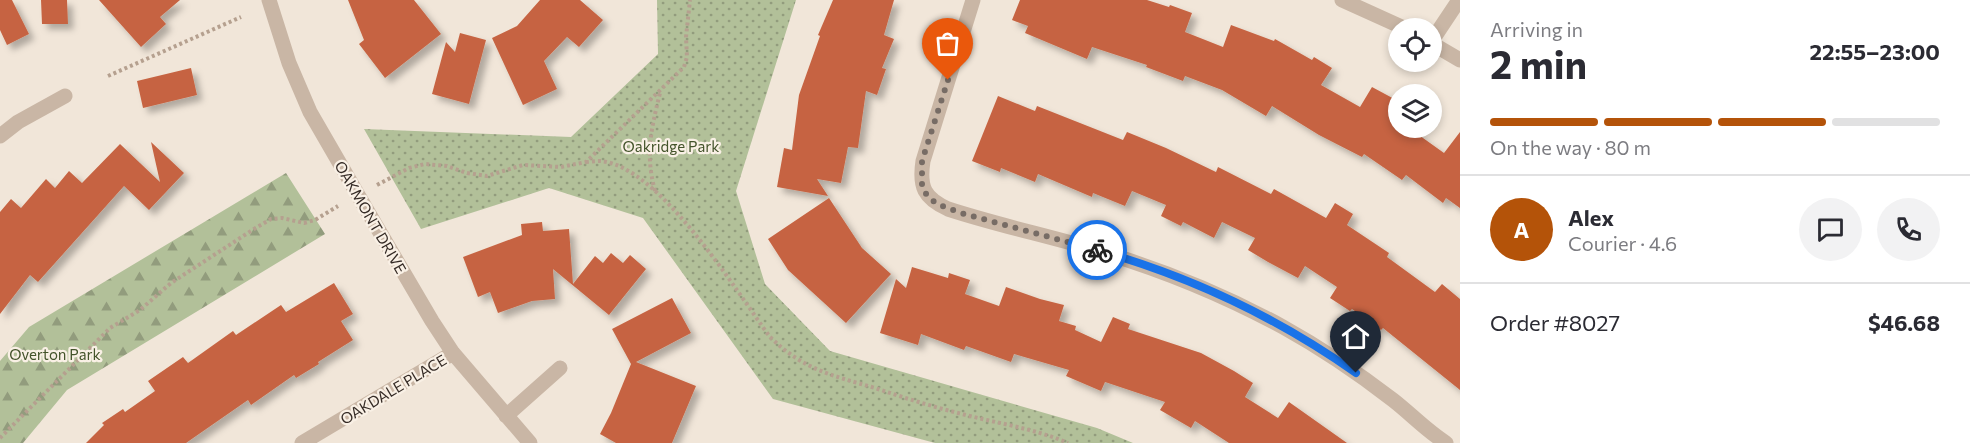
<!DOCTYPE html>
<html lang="en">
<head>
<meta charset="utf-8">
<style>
  :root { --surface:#fff; --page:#f2f2f3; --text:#2b2b33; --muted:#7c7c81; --line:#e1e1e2; --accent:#b45309 }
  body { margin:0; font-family:Commissioner,sans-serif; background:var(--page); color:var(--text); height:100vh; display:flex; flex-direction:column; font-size:22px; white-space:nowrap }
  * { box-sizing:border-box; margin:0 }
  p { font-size:20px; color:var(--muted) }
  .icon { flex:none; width:33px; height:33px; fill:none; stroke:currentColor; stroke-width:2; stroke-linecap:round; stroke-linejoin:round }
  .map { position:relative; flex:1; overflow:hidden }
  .drawer { display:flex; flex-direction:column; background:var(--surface); width:510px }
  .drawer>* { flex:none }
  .buttons { position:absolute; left:1388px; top:18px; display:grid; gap:12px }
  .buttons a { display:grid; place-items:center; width:54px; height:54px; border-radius:50%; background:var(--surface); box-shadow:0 3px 9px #0003; font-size:30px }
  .pin { position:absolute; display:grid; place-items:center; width:51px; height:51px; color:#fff; margin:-62px -26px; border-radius:50% 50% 50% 0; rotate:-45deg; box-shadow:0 0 6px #0007 }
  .pin .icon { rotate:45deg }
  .courier { position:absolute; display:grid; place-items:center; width:60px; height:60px; margin:-30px; border:4px solid #1a73e8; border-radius:50%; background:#fff; color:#222; box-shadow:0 2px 8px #0007 }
  .summary em { font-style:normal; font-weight:700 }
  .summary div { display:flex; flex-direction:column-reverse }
  .summary { display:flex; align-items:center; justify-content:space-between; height:102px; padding:0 30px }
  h1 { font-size:39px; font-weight:700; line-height:45px }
  .bar { display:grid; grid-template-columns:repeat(4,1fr); gap:9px 6px; align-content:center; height:72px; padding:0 30px }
  .bar i { height:8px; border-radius:4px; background:var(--line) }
  .bar .selected { background:var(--accent) }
  .bar p { grid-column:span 4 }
  .line { display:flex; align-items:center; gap:15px; padding:0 30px; border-top:2px solid var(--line) }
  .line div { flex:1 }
  .round { display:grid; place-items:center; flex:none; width:63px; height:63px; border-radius:32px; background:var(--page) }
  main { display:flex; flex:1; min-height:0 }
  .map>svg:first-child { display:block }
</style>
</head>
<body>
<main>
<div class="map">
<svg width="1460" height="443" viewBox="0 0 1460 443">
  <defs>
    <pattern id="grass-dots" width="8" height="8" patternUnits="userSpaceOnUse" patternTransform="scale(1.5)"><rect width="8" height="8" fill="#b2c099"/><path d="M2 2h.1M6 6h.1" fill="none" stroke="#929c7d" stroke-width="1.8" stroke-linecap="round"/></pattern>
    <pattern id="forest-firs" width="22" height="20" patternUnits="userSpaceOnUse" patternTransform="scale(1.5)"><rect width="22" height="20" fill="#b2c099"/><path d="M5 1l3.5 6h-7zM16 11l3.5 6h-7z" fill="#929c7d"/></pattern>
    <filter id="shadow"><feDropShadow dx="5.5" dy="5.5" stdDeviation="3" flood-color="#0004"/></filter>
  </defs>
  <rect width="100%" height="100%" fill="#f1e6d9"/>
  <path fill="url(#grass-dots)" d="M657,0H796L736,191L765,284L830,351L1097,428L1133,443H935L773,399L643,218L549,188L421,229L364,129L571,137L658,54Z"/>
  <path fill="url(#forest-firs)" d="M286,173L325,234L67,390L23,443H0V361L29,327Z"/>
  <path fill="#c66442" filter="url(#shadow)" d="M0,0H12L29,34L7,45L0,30Z
    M41,0H67L68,24H42Z
    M99,0H180L160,17L166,24L141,47Z
    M348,0H414L441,34L385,78L359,44L364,40Z
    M540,0H580L603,20L579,47L567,37L544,61L557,89L523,105L492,38L517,26Z
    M833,0H894L884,35L894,39L882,68L886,69L877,95L866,91L858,148L848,147L841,183L817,179L828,196L777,187L784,148L792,150L799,95L820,36L818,35Z
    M1020,0H1147L1169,7L1170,5L1192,13L1185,32L1223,47L1231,25L1274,41L1275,39L1312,60L1314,57L1332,68L1321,85L1360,107L1372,87L1398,101V128H1409L1444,153L1460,132V208L1446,198L1443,203L1406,175L1402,180L1364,154L1362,157L1319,135L1272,106L1266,116L1222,90L1185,76L1183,81L1146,67L1147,65L1092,47L1087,59L1025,33L1028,26L1012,20Z
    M460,33L486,40L469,104L432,94L446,42L455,52Z
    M191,68L197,95L143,108L137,81Z
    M998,96L1035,111L1037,106L1123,140L1127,132L1166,148L1216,172L1218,167L1271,194L1274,189L1326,218L1335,203L1353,214L1347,225L1389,253L1387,257L1435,292L1442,284L1460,299V390L1383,328L1381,330L1352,309L1350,311L1330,298L1337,287L1305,266L1298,278L1268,262L1248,250L1255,238L1222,222L1214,238L1183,222L1181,226L1161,216L1166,205L1132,191L1125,206L1093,193L1092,197L1038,174L1035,182L1001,168L1000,172L972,161Z
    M151,142L184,173L149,210L124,186L38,282L30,275L0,314V212L11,199L21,208L46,179L55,188L69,171L82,183L120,144L160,182Z
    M829,198L862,248L891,274L846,323L788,270L768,239Z
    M542,222L543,231L569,229L573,284L595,256L603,263L611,253L623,263L630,255L646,269L609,315L553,269L555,299L532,301L498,313L490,292L478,297L463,257L522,235L521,224Z
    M912,267L948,278L949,273L970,280L965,294L999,306L1006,287L1040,299L1064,305L1059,321L1076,326L1075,330L1101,342L1113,317L1130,324L1128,329L1201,353L1234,371L1253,383L1245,397L1278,418L1289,402L1347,443H1229L1195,421L1191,428L1160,410L1165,402L1105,382L1101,391L1066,376L1069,370L1014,354L1011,362L966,346L964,350L921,334L918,345L880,333L896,279L906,288Z
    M334,283L353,314L341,321L353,340L318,362L319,364L296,378L294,375L251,405L248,400L186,443H86L104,425L102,423L123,409L125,412L155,391L148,381L183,357L188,363L233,331L236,335L281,305L286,312Z
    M672,298L691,333L636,362L696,386L672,443H616L600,434L611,413L631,364L612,329Z"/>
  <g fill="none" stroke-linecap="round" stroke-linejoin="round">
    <path stroke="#b5a08f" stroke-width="4" stroke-dasharray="3 3" stroke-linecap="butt" d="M108,76L241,17
      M586,162C590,162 595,161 600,161C659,165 736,291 770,337C804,370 831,375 875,388C902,397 930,406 958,413C995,423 1033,428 1068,443
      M377,185L409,168L425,164L447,166L467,173L487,176L523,165L561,167L586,162L684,67L687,57L686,37L690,0
      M655,191C645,154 651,130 660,93
      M0,438L110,328L140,310L171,283L254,229L271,219L282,218L304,223L315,220L338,206"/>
    <path stroke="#c9b6a5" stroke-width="15" d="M269,0L289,63L310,112L358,195L432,321L453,353L530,443
      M973,0L923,161C919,187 924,198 948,209C1000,226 1054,237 1106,253C1168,272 1226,296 1283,327C1321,348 1358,373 1393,400C1411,414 1427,431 1446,443
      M1342,0L1404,28
      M1431,42L1459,0
      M1431,43L1460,60
      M0,136L18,122L65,96
      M506,416L560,368
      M302,443L453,353"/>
  </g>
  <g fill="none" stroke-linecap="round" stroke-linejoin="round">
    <path stroke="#776c65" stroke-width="6" stroke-dasharray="0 10.8" d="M948,80L922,161V185L927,196L937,204L961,213L1097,250"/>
    <path stroke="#1a73e8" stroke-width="8" d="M1097,250C1189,276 1278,318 1356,373"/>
  </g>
  <g text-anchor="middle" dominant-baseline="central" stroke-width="4.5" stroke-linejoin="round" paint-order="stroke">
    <g font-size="15" fill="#43532a" stroke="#f9f0e5">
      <text x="671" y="146">Oakridge Park</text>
      <text x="55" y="354">Overton Park</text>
    </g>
    <g font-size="15" fill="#352b26" stroke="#f9f0e5">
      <text transform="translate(371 217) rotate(60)">OAKMONT DRIVE</text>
      <text transform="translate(393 389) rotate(-31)">OAKDALE PLACE</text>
    </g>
  </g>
</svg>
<div class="buttons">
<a><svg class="icon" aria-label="locate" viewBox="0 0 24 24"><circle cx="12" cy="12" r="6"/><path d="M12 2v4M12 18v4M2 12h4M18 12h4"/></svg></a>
<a><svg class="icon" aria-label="layers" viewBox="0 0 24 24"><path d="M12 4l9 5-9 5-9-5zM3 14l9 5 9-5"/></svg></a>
</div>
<div class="pin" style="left:948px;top:80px;background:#ea580c"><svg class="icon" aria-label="bag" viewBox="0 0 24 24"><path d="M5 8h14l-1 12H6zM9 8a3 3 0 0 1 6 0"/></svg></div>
<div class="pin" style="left:1356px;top:373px;background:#1f2937"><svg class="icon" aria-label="home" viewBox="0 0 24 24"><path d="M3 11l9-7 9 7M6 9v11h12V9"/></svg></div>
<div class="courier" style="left:1097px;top:250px"><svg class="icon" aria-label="bike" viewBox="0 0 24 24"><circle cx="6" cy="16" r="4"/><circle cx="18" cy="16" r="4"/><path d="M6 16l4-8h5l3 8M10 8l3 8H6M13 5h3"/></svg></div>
</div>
<section class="drawer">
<div class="summary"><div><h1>2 min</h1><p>Arriving in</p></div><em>22:55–23:00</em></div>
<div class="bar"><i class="selected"></i><i class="selected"></i><i class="selected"></i><i></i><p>On the way · 80 m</p></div>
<div class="line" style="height:108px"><b class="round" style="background:var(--accent);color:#fff">A</b><div><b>Alex</b><p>Courier · 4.6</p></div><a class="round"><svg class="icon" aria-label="chat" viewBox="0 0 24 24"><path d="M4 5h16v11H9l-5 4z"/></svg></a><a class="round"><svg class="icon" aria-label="phone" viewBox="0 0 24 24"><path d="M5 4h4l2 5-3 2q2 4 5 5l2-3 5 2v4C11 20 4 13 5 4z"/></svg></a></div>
<div class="line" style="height:78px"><div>Order #8027</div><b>$46.68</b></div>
</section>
</main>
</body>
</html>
